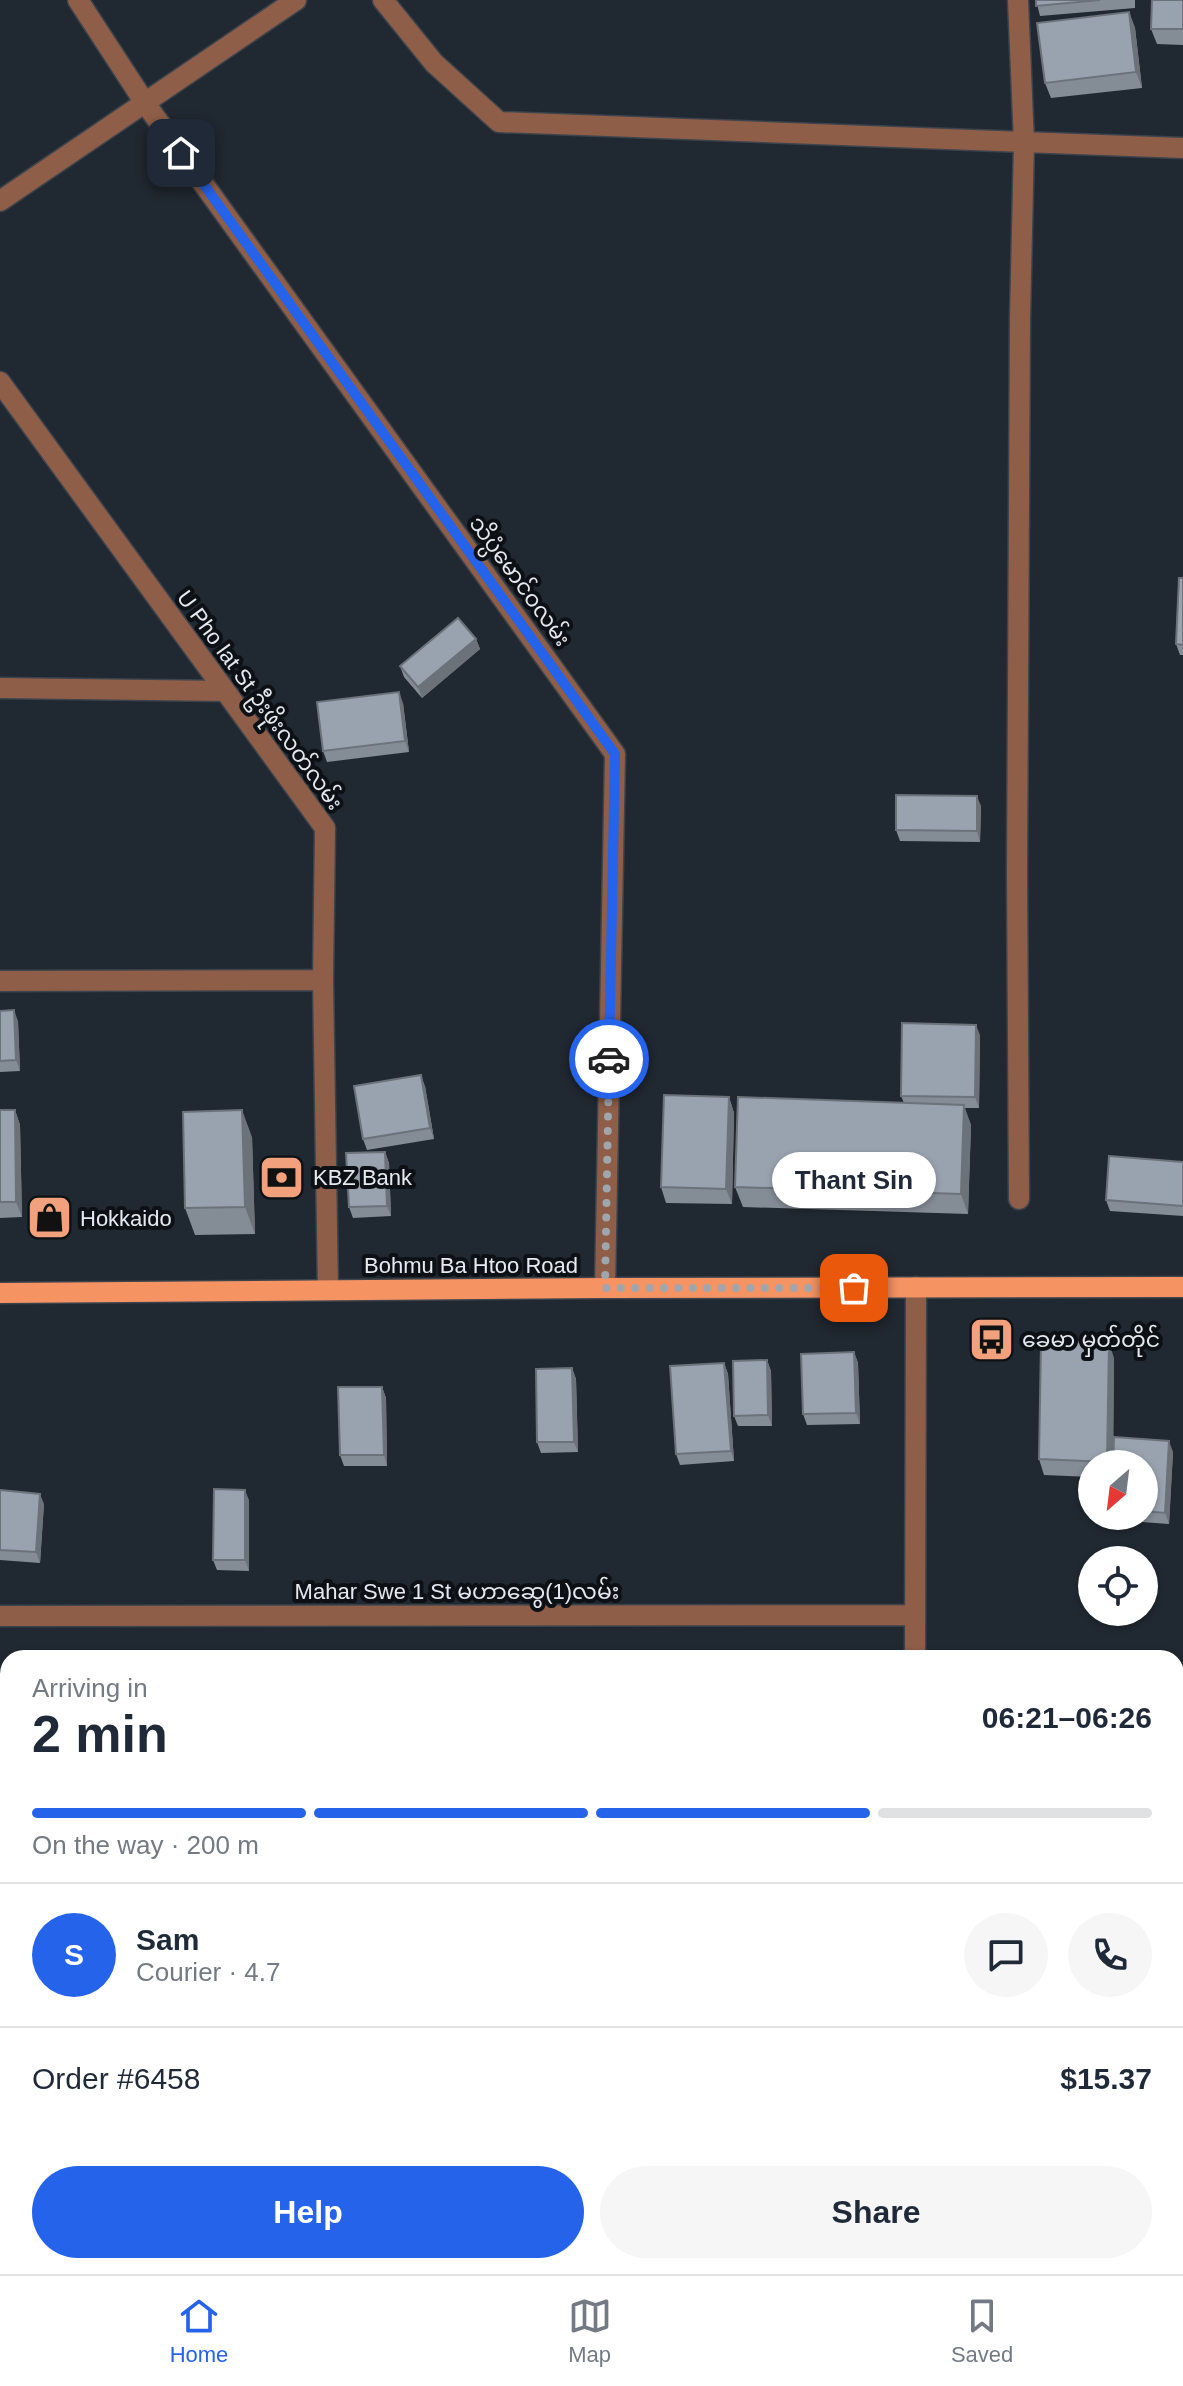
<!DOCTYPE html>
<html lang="en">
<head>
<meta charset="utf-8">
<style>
  :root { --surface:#fff; --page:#f6f6f7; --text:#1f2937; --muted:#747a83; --line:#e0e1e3; --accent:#2563eb }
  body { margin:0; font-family:Helvetica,"Noto Sans Myanmar",sans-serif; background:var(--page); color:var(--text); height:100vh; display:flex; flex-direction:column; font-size:30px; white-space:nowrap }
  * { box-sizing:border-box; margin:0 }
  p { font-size:26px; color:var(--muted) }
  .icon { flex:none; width:44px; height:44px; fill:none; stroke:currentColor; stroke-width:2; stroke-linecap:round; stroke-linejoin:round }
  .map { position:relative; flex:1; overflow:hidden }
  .sheet { position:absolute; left:0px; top:1650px; width:1184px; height:624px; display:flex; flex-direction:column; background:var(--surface); border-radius:24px 24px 0 0; box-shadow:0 2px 6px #0004 }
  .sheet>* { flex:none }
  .needle { width:52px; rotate:208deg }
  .buttons { position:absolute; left:1078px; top:1450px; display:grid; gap:16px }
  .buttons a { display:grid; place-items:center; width:80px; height:80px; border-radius:50%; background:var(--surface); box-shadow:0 2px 6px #0004; font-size:40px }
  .pin { position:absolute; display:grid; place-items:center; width:68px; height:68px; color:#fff; margin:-34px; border-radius:16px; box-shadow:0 4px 12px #0006 }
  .courier { position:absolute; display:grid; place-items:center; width:80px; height:80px; margin:-40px; border:6px solid #2563eb; border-radius:50%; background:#fff; color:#222; box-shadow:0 2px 10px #0007 }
  .bubble { position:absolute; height:56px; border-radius:28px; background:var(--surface); box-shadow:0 2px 6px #0004; font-size:26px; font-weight:700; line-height:56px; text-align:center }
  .summary em { font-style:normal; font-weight:700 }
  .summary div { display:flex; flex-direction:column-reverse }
  .summary { display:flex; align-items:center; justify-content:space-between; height:136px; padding:0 32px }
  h1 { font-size:52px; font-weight:700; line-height:60px }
  .bar { display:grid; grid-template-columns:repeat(4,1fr); gap:12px 8px; align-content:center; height:96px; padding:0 32px }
  .bar i { height:10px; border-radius:6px; background:var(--line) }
  .bar .on { background:var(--accent) }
  .bar p { grid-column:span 4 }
  .line { display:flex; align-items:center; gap:20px; padding:0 32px; border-top:2px solid var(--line) }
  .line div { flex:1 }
  .round { display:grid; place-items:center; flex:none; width:84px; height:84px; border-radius:42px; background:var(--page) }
  .cta { display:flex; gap:16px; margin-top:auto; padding:16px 32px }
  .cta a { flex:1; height:92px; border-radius:48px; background:var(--accent); color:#fff; font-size:32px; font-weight:700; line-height:92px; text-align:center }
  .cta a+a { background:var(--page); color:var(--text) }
  .menu { display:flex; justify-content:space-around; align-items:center; height:112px; border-top:2px solid var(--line); background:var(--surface); font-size:22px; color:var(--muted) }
  .menu a { display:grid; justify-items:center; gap:4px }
  .menu .on { color:var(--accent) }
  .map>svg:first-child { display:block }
</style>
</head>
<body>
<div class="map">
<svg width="1183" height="2274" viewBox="0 0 1183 2274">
  <rect width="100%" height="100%" fill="#202831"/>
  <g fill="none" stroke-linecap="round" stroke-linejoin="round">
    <defs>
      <path id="street" d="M78,0L145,103L615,754L605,1288
        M383,0L434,63L499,122L1183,148
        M1018,0L1024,143L1020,318L1017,873L1019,1199
        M0,201L296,0
        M0,382L325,828L323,980L328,1290
        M0,688L224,691
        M0,981L323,980
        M0,1616L914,1615
        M915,1658L916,1287
        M1176,1744L1183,1745
        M0,1960H8
        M929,2266V2274
        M278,2274V2266
        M762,2274V2266"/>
      <path id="primary" d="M0,1293L605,1288L1183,1287"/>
    </defs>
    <use href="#street" stroke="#3c434c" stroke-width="23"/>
    <use href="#primary" stroke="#3c434c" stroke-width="23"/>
    <use href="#street" stroke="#8e5e48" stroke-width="20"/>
    <use href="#primary" stroke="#f59363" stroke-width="20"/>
  </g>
  <path fill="#848c96" d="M1036,0H1135V8L1040,16Z
    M1183,0V45L1157,44L1151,29Z
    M1129,12L1135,28L1142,88L1051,98L1045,83Z
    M1183,578V655H1180L1176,644Z
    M476,639L480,649L422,698L404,677L400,666Z
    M403,703L409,752L327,762L323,751Z
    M981,806L980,842L900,841L896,830Z
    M0,1011L18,1021L20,1071L0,1072Z
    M980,1035L979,1108H964L971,1125L968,1214L743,1207L735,1187L904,1103L901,1096Z
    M425,1086L434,1139L367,1150L363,1139Z
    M729,1097L734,1113L732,1204L666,1203L661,1187Z
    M0,1110H15L20,1125L22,1217L0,1218Z
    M252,1137L255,1234L195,1235L185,1208Z
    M385,1152L389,1163L391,1216L353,1218L349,1207Z
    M1183,1162V1216L1110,1211L1106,1200Z
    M854,1352L858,1363L860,1424L807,1425L803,1414Z
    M1114,1358L1113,1460L1173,1452L1169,1524L1114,1520L1113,1516H1144V1464H1092V1477L1044,1475L1039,1459Z
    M767,1360L771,1371L772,1426H738L734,1416Z
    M724,1363L728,1374L734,1461L680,1465L676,1454Z
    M572,1368L576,1379L578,1452L541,1453L537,1442Z
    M382,1387L386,1398L387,1466H344L340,1455Z
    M0,1490L44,1504L40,1563L0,1560Z
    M249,1500V1571L217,1570L213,1560Z
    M425,2266H534V2274H427Z"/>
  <path fill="#6b727a" d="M1129,12L1135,28L1142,88L1136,72Z
    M476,639L480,649L422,698L418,687Z
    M399,692L403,703L409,752L405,741Z
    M977,796L981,806L980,842L977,831Z
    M14,1010L18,1021L20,1071L16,1060Z
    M976,1025L980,1035L979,1108L975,1097Z
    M421,1075L425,1086L434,1139L430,1128Z
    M729,1097L734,1113L732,1204L726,1189Z
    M964,1105L971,1125L968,1214L961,1194Z
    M15,1110L20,1125L22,1217L16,1202Z
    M242,1110L252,1137L255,1234L245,1207Z
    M385,1152L389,1163L391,1216L387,1206Z
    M1109,1342L1114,1358L1113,1464H1108L1107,1462Z
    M854,1352L858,1363L860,1424L856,1413Z
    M767,1360L771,1371L772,1426L768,1415Z
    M724,1363L728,1374L734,1461L731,1451Z
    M572,1368L576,1379L578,1452L574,1442Z
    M382,1387L386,1398L387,1466L384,1455Z
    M1169,1441L1173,1452L1169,1524L1165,1513Z
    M245,1490L249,1500V1571L245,1560Z
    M40,1494L44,1504L40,1563L36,1552Z
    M528,2266H534V2274H529Z"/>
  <path fill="#99a3af" stroke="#6b727a" stroke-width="2" d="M1036,0H1100L1036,6Z
    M1152,0H1183V29H1151Z
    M1129,12L1136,72L1045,83L1037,23Z
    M1179,578H1183V645L1176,644Z
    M458,618L476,639L418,687L400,666Z
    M399,692L405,741L323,751L317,702Z
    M896,795L977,796V831L896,830Z
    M14,1010L16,1060L0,1061V1011Z
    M902,1023L976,1025L975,1097L901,1096Z
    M421,1075L430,1128L363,1139L354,1086Z
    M664,1095L729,1097L726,1189L661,1187Z
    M738,1097L964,1105L961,1194L735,1187Z
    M0,1110H15L16,1202H0Z
    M242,1110L245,1207L185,1208L183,1112Z
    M385,1152L387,1206L349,1207L346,1153Z
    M1109,1156L1183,1162V1206L1106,1200Z
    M1041,1342H1109L1107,1462L1039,1459Z
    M854,1352L856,1413L803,1414L801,1354Z
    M767,1360L768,1415L734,1416L733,1361Z
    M724,1363L731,1451L676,1454L670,1366Z
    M572,1368L574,1442H537L536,1369Z
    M338,1387H382L384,1455H340Z
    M1114,1437L1169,1441L1165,1513L1144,1511V1464H1113Z
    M214,1489L245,1490V1560H213Z
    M0,1490L40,1494L36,1552L0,1550Z
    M425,2266H528V2270L425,2269Z"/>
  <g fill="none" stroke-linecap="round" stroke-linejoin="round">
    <path stroke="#a0a6ad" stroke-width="8" stroke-dasharray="0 14.4" d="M609,1059L605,1288H854"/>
    <path stroke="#2563eb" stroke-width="10" d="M181,153L615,754L609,1059"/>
  </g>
  <defs>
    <symbol id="bank-square" viewBox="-11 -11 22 22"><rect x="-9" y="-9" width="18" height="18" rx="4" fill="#f1a17c" stroke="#0d1115"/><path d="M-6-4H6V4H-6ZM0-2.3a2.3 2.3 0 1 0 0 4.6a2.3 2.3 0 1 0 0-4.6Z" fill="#111"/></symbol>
    <symbol id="shop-square" viewBox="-11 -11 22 22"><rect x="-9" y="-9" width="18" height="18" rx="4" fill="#f1a17c" stroke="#0d1115"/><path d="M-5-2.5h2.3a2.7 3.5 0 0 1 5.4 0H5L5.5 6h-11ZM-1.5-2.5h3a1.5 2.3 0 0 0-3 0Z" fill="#111"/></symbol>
    <symbol id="bus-square" viewBox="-11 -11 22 22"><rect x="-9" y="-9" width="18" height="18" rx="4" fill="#f1a17c" stroke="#0d1115"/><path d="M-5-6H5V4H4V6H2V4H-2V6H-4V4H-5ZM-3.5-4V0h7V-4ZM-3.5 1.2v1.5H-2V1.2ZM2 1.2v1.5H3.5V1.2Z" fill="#111"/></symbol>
  </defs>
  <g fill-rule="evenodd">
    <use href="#bank-square" x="256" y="1152" width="51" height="51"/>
    <use href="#shop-square" x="24" y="1192" width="51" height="51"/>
    <use href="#bus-square" x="966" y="1314" width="51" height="51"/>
  </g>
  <g text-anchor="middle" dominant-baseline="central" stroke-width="8" stroke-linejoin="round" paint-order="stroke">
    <g font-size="22" fill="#e5eaf0" stroke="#0d1115">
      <text transform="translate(520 581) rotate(54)">သိပ္ပံမောင်ဝလမ်း</text>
      <text transform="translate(260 700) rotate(54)">U Pho lat St ဦးဖိုးလတ်လမ်း</text>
      <text x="471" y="1265">Bohmu Ba Htoo Road</text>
      <text x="457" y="1591">Mahar Swe 1 St မဟာဆွေ(1)လမ်း</text>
    </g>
    <g font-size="22" fill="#e5eaf0" stroke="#0d1115" text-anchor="start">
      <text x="313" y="1177">KBZ Bank</text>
      <text x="80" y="1218">Hokkaido</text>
      <text x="1022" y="1339">ခေမာ မှတ်တိုင်</text>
    </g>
  </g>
</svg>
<div class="buttons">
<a><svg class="needle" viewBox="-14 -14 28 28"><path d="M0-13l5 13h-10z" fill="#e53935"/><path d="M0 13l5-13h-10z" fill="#747a83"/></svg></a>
<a><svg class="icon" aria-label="locate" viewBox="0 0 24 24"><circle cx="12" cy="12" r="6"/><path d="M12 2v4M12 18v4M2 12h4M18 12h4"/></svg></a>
</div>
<div class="pin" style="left:854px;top:1288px;background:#ea580c"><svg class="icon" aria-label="bag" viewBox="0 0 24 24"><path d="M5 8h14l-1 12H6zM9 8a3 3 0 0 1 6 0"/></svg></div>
<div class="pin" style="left:181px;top:153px;background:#1f2937"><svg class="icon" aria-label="home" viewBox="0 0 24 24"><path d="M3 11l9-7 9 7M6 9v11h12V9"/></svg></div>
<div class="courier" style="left:609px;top:1059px"><svg class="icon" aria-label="car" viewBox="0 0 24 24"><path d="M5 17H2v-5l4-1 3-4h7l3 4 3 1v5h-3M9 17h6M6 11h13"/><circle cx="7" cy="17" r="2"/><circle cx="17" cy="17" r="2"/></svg></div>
<div class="bubble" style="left:772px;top:1152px;width:164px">Thant Sin</div>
<section class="sheet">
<div class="summary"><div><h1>2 min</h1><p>Arriving in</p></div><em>06:21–06:26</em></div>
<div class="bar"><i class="on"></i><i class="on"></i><i class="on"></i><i></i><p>On the way · 200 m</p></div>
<div class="line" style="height:144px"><b class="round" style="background:var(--accent);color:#fff">S</b><div><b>Sam</b><p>Courier · 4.7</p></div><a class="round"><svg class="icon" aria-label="chat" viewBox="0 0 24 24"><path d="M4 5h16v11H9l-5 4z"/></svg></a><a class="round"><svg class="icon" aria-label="phone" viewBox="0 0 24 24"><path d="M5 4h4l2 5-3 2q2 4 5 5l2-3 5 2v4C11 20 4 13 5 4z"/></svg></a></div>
<div class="line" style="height:104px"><div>Order #6458</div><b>$15.37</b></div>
<div class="cta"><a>Help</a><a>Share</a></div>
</section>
</div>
<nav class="menu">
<a class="on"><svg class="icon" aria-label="home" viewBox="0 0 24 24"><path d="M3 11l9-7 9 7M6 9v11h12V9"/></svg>Home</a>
<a><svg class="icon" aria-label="map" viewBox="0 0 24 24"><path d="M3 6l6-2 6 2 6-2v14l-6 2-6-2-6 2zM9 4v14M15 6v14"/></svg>Map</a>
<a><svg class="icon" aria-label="saved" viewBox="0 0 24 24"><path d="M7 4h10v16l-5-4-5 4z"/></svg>Saved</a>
</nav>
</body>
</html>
